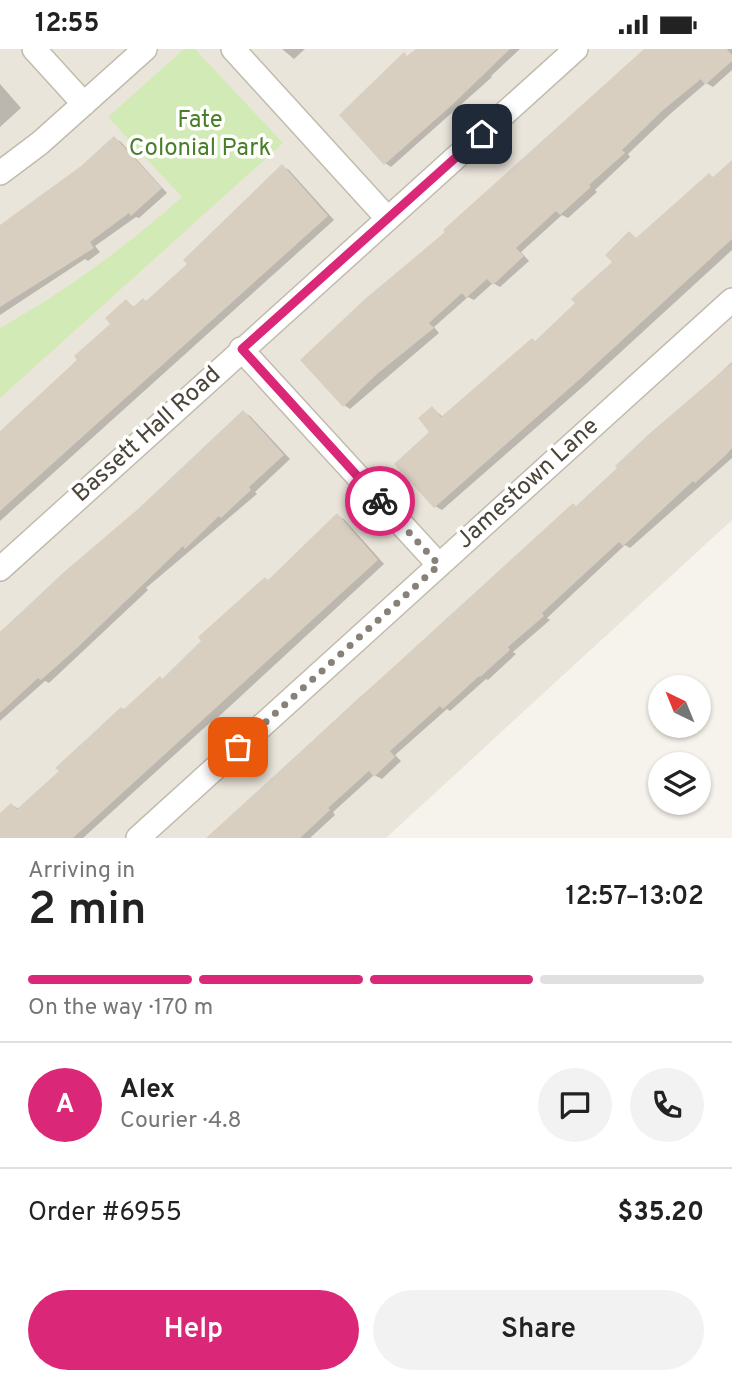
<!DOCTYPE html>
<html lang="en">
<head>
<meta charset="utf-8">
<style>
  :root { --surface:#fff; --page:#f2f2f2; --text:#222; --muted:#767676; --line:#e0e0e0; --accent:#db2777 }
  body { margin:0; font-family:Overpass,sans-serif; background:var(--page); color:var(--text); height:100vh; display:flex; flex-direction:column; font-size:26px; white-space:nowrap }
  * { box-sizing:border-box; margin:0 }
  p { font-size:23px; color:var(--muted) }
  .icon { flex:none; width:38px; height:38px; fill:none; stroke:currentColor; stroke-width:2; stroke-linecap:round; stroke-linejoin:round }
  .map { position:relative; height:789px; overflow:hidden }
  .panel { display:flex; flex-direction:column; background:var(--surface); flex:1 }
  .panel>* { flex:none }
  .needle { width:46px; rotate:317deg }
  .tools { position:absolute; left:648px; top:626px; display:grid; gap:14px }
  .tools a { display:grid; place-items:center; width:63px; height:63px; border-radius:50%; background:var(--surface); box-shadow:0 2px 5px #0004; font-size:35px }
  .pin { position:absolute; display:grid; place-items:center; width:60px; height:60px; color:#fff; margin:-30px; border-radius:14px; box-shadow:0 4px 10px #0006 }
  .courier { position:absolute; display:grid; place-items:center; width:70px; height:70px; margin:-35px; border:5px solid #db2777; border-radius:50%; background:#fff; color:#222; box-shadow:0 2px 9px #0007 }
  .headline em { font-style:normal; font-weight:600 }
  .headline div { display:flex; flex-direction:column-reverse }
  .headline { display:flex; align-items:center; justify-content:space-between; height:119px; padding:0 28px }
  h1 { font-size:46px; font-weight:600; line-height:52px }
  .bar { display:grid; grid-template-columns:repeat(4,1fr); gap:10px 7px; align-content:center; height:84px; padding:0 28px }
  .bar i { height:9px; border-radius:5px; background:var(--line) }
  .bar .active { background:var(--accent) }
  .bar p { grid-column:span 4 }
  .line { display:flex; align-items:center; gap:18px; padding:0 28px; border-top:2px solid var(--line) }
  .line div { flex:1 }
  .round { display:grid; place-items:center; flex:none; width:74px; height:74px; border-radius:37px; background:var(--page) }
  .button { display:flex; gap:14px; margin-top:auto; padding:14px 28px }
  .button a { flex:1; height:80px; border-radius:42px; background:var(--accent); color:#fff; font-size:28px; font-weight:600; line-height:80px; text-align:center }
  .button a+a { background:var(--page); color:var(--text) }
  .status { display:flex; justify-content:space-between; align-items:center; height:49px; padding:0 35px; background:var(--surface); direction:ltr }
  .status svg { height:19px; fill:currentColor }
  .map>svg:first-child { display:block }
</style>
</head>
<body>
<div class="status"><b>12:55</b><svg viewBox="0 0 49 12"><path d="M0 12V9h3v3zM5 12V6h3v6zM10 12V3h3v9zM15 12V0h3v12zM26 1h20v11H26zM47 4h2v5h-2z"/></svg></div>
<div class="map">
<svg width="732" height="789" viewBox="0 0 732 789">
  <rect width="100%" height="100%" fill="#f6f3ec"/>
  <path fill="#eae5da" d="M0,0H732V471L386,789H0Z"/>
  <path fill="#d2eab5" d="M184,0H195L283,94L0,349V279C66,242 126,198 182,148L108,68Z"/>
  <path fill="#0003" d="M282,0H305L294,10Z
    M418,0H520L491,27L492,28L391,118L385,114L409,8Z
    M647,0H732V21L713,38L706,34L669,66L628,105L630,108L595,141L597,143L568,169L562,166L521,203L529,212L500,238L493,234L474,251L468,248L434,278L439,284L350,360L344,356L447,183Z
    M0,35L21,59L0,78Z
    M114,89L121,93L167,144L139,169L136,168L95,197L100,203L88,212L85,210L0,266V178L82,118Z
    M732,113V201L587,334L442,461L435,457L432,359L443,368L536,293L577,254L614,213L629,185L637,190Z
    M282,117L289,121L334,171L0,472V382L2,383L43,345L113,275L126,252L135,259L147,254L189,215Z
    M732,313V409L630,499L625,496L547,569L550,571L513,603L516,605L488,631L486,630L450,662L447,660L395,706L401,712L382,730L374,726L333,763L335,766L310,789H208L358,650L577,458Z
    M243,363L250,367L290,410L255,443L257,445L146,539L148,541L49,634L45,632L0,672V583L139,462Z
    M337,467L344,470L384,515L215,671L214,670L83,789H0V767L12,756L19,760L125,662L163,631Z"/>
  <path fill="#d8cfc1" d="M416,0H510L452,56L384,116L339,66L404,3L407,7Z
    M644,0H727L732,6V12L705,36L701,30L662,62L622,101L625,104L589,136L591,138L560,166L556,162L516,199L524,207L493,236L487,230L466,249L462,244L429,274L434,279L377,325L343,358L300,311L365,250L445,183L443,181Z
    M114,87L162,139L131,167L129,164L90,193L94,199L0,258V176L81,117Z
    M732,111V190L580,330L434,459L394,415L429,383L418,369L432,357L441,368L532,289L535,292L575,254L571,250L612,213L605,206L629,182L636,189L709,124L713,128Z
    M282,115L328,167L0,462V382L77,311L74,307L110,275L105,269L126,250L133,258L143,249L146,252L187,215L183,211Z
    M732,314V399L726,406L695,434L693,432L623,497L619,493L542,564L544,567L508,598L510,601L480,628L479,627L443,660L440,657L390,702L395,708L374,728L369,722L328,759L330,761L300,789H206L573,454L576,457L617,419L615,417L650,384Z
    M243,361L284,406L249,438L251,441L221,469L219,467L185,500L183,497L77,599L41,631L38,629L0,664V583L64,523L138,460Z
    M337,464L378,511L73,789H0V764L11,754L17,760L59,722L55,719L91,686L121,658L124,660L160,627L162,630L201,592L198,588L265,528L268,531Z"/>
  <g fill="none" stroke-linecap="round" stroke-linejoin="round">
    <defs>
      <path id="minor" d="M34,0L84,55
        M233,0L388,170
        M0,124L40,94L145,0
        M241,300L439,516
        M0,520L576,0
        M138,789L732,251"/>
    </defs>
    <use href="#minor" stroke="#c2bbae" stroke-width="26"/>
    <use href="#minor" stroke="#fff" stroke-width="23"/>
  </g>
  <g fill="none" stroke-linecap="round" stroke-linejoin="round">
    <path stroke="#878178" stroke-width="7" stroke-dasharray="0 12.6" d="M238,698L439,516L380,452"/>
    <path stroke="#db2777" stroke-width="9" d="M380,452L242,300L482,85"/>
  </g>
  <g text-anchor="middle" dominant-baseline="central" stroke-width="7" stroke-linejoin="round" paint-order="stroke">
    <g font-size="24" fill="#4a7f2a" stroke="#fff">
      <text x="200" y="72">Fate<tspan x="200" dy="28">Colonial Park</tspan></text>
    </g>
    <g font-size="24" fill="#4b4439" stroke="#fff">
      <text transform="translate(147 386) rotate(-42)">Bassett Hall Road</text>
      <text transform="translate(528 435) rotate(-42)">Jamestown Lane</text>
    </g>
  </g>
</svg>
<div class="tools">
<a><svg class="needle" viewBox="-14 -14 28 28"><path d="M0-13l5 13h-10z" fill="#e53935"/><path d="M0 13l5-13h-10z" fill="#767676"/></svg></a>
<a><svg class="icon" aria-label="layers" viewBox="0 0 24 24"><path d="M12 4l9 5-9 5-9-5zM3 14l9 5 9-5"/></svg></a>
</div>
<div class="pin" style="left:238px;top:698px;background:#ea580c"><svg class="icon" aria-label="bag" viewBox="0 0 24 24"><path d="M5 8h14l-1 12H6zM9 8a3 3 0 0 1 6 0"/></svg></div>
<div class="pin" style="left:482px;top:85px;background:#1f2937"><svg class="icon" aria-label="home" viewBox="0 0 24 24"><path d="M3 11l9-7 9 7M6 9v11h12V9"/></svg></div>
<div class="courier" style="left:380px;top:452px"><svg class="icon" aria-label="bike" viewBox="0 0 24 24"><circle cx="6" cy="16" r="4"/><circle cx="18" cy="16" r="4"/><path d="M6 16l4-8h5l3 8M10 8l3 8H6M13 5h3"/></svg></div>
</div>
<section class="panel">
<div class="headline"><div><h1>2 min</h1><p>Arriving in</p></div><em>12:57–13:02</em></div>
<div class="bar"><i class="active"></i><i class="active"></i><i class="active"></i><i></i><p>On the way · 170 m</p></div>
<div class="line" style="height:126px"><b class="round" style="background:var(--accent);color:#fff">A</b><div><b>Alex</b><p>Courier · 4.8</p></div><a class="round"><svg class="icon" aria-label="chat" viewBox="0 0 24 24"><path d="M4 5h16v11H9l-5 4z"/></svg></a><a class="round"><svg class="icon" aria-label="phone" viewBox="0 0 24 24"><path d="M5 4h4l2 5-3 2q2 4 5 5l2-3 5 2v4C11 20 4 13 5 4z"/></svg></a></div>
<div class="line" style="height:91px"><div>Order #6955</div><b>$35.20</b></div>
<div class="button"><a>Help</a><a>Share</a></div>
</section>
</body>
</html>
